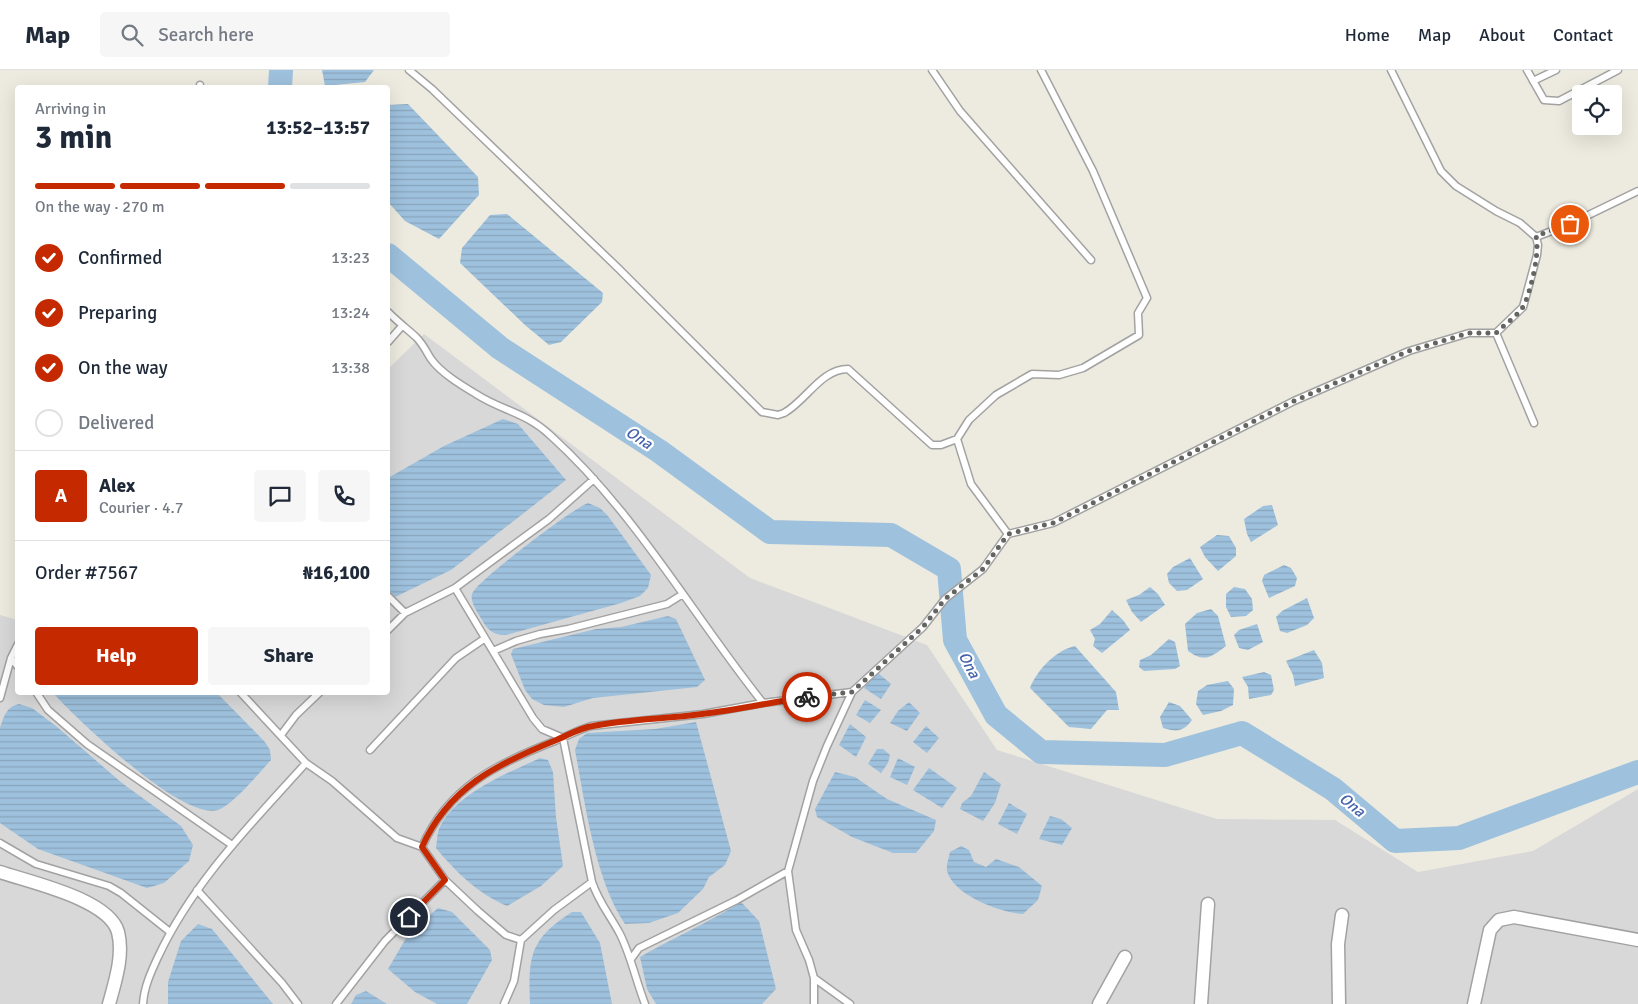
<!DOCTYPE html>
<html lang="en">
<head>
<meta charset="utf-8">
<style>
  :root { --surface:#fff; --page:#f6f6f7; --text:#1f2937; --muted:#747a83; --line:#e0e1e3; --accent:#c52900 }
  body { margin:0; font-family:Signika,sans-serif; background:var(--page); color:var(--text); height:100vh; display:flex; flex-direction:column; font-size:19px; white-space:nowrap }
  * { box-sizing:border-box; margin:0 }
  p { font-size:16px; color:var(--muted) }
  .icon { flex:none; width:28px; height:28px; fill:none; stroke:currentColor; stroke-width:2; stroke-linecap:round; stroke-linejoin:round }
  .map { position:relative; flex:1; overflow:hidden }
  .panel { position:absolute; left:15px; top:15px; width:375px; height:610px; display:flex; flex-direction:column; background:var(--surface); border-radius:5px; box-shadow:0 5px 20px #0002 }
  .panel>* { flex:none }
  .buttons { position:absolute; left:1572px; top:15px; display:grid; gap:10px }
  .buttons a { display:grid; place-items:center; width:50px; height:50px; border-radius:5px; background:var(--surface); box-shadow:0 5px 20px #0002; font-size:25px }
  .pin { position:absolute; display:grid; place-items:center; width:42px; height:42px; color:#fff; margin:-21px; border:2px solid #fff; border-radius:50%; box-shadow:0 1px 5px #0007 }
  .courier { position:absolute; display:grid; place-items:center; width:50px; height:50px; margin:-25px; border:4px solid #c52900; border-radius:50%; background:#fff; color:#222; box-shadow:0 1px 6px #0007 }
  .headline em { font-style:normal; font-weight:700 }
  .headline div { display:flex; flex-direction:column-reverse }
  .headline { display:flex; align-items:center; justify-content:space-between; height:85px; padding:0 20px }
  h1 { font-size:32px; font-weight:700; line-height:38px }
  .bar { display:grid; grid-template-columns:repeat(4,1fr); gap:8px 5px; align-content:center; height:60px; padding:0 20px }
  .bar i { height:6px; border-radius:4px; background:var(--line) }
  .bar .current { background:var(--accent) }
  .bar p { grid-column:span 4 }
  .line { display:flex; align-items:center; gap:12px; padding:0 20px; border-top:1px solid var(--line) }
  .line div { flex:1 }
  .round { display:grid; place-items:center; flex:none; width:52px; height:52px; border-radius:5px; background:var(--page) }
  ol { padding:0 20px; list-style:none }
  li { display:flex; align-items:center; gap:15px; height:55px }
  li p { margin-inline-start:auto }
  li .icon { padding:5px; border-radius:50%; background:var(--accent); color:#fff; stroke-width:4 }
  li:last-child { color:var(--muted) }
  li i { width:28px; height:28px; border:2px solid var(--line); border-radius:50% }
  .cta { display:flex; gap:10px; margin-top:auto; padding:10px 20px }
  .cta a { flex:1; height:58px; border-radius:5px; background:var(--accent); color:#fff; font-size:20px; font-weight:700; line-height:58px; text-align:center }
  .cta a+a { background:var(--page); color:var(--text) }
  header { display:flex; align-items:center; gap:30px; box-sizing:border-box; height:70px; padding:0 25px; background:var(--surface); border-bottom:1px solid var(--line) }
  header strong { font-size:24px }
  nav { display:flex; gap:28px; margin-inline-start:auto; font-size:18px }
  .search { width:350px; height:45px; background:var(--page); display:flex; align-items:center; gap:12px; box-sizing:border-box; padding:0 18px; border-radius:5px; color:var(--muted); font-size:19px }
  .map>svg:first-child { display:block }
</style>
</head>
<body>
<header>
<strong>Map</strong>
<div class="search"><svg class="icon" aria-label="search" viewBox="0 0 24 24"><circle cx="10" cy="10" r="6"/><path d="M15 15l6 6"/></svg>Search here</div>
<nav><a>Home</a><a>Map</a><a>About</a><a>Contact</a></nav>
</header>
<div class="map">
<svg width="1638" height="934" viewBox="0 0 1638 934">
  <defs>
    <pattern id="water-rules" width="6" height="5" patternUnits="userSpaceOnUse" patternTransform="scale(1.25)"><rect width="6" height="5" fill="#9ec1dd"/><path d="M0 2.5h6" fill="none" stroke="#88a5bd"/></pattern>
  </defs>
  <rect width="100%" height="100%" fill="#edebdf"/>
  <path fill="#d9d8d8" d="M424,264L750,508L927,575L997,680L1217,749L1335,750L1418,802L1533,781L1638,719V934H0V545L17,550L18,622H388V299Z"/>
  <path fill="url(#water-rules)" d="M322,0H374L365,12L325,16Z
    M408,34L478,107L479,125L439,169L405,151L388,132V35Z
    M507,144L603,223L602,232L561,272L549,275L525,255L460,193L462,178L490,145Z
    M503,349L518,354L566,410L451,500L395,527L388,519V408L444,376Z
    M588,433L600,438L608,446L651,505L648,518L640,526L621,533L506,565C495,566 487,560 482,550C478,543 468,530 473,522C481,508 572,439 588,433Z
    M1272,435L1278,455L1251,472L1247,464L1244,449L1263,436Z
    M1217,465L1229,466L1236,478V486L1218,501L1205,487L1200,477Z
    M1190,488L1203,509L1187,520L1177,521L1169,513L1167,504L1173,497Z
    M1284,495L1291,498L1297,508L1295,516L1269,528L1262,511L1264,505Z
    M1150,517L1158,524L1165,535L1141,552L1132,542L1126,530L1139,525Z
    M1234,517L1245,519L1252,529L1253,540L1246,546L1231,547L1226,537V524Z
    M1307,528L1314,548L1307,555L1287,563L1280,561L1276,547L1282,541Z
    M1211,539L1218,546L1226,576C1211,587 1205,593 1188,581L1185,554L1197,543Z
    M1112,540L1123,550L1130,560L1102,583L1093,576L1095,569L1090,560L1100,554Z
    M668,546L676,549L705,610L697,617L593,628L564,637L544,635L532,629L525,620L511,584L513,579L596,559L621,557Z
    M1257,554L1263,572L1248,580L1239,578L1234,565L1239,560Z
    M1169,569L1175,572L1180,596L1175,599L1144,601L1139,597L1140,590L1151,585Z
    M1075,576L1116,622L1119,640H1107L1091,659L1069,657L1030,618C1037,600 1056,580 1075,576Z
    M1314,580L1322,593L1324,608L1295,616L1293,605L1286,591Z
    M877,602L891,614L881,629L864,618Z
    M1264,602L1271,605L1274,620L1271,625L1249,629L1248,617L1242,607Z
    M1228,611L1234,619L1233,635L1221,641L1203,645L1196,634L1198,621L1207,615Z
    M53,623H217L265,672L270,680L271,690C260,702 232,736 218,740C182,751 77,649 53,623Z
    M865,630L881,640L870,653L856,645Z
    M909,632L920,643L907,661L890,653L898,641Z
    M1169,632L1180,636L1192,650C1183,662 1177,662 1163,658L1160,647Z
    M19,634L32,638L56,656L122,713L181,756L193,775L189,791L164,813L147,818L38,779L0,753V658C4,646 6,637 19,634Z
    M696,652L731,781L725,795L709,807L703,819L678,843L649,853L625,854C595,810 585,733 575,680L579,669L587,663L655,659Z
    M850,654L866,667L856,687L839,675Z
    M926,656L939,668L927,683L913,672Z
    M877,679H883L890,685L888,693L881,703L868,694Z
    M540,688L548,690L553,702L556,747L563,796L541,816L507,836C477,823 457,803 436,778C437,772 437,764 439,759C454,724 508,703 540,688Z
    M898,688L915,697L907,715L890,707Z
    M929,698L957,718L942,738L913,720Z
    M835,702L855,707L887,729L936,750L934,761L916,783H893L852,767L817,747L815,739Z
    M984,702L1001,714L995,733L983,751L960,739L962,733L971,726Z
    M1009,733L1027,744L1017,764L998,754Z
    M1050,746L1061,749L1072,758L1062,775L1039,769Z
    M961,776L969,780L974,792L986,797L996,789L1019,797L1042,816L1038,830L1023,844C1001,843 953,825 947,801C946,796 949,787 950,782Z
    M741,832L759,851L776,919L762,934H656L647,919L640,887C673,868 708,853 741,832Z
    M438,838L452,842L490,880L492,890L467,934H437L415,922L388,899L409,863Z
    M572,842H581L600,873L612,934H530C528,886 530,869 572,842Z
    M198,854L212,859L273,934H168V912L181,871Z
    M366,921L387,934H351L356,925Z"/>
  <g fill="none" stroke-linecap="round" stroke-linejoin="round">
    <path stroke="#9ec1dd" stroke-width="24" d="M280,18L281,0
      M388,185L500,278L659,381L770,462L891,465L949,499L955,570L996,645L1041,682L1165,685L1242,663L1333,719L1395,771L1459,768L1638,702"/>
    <defs>
      <path id="lane" d="M409,0L432,19L618,198L762,342L778,345L784,343C806,331 821,299 848,299L932,375H941L957,369
        M932,0L960,41L1091,190
        M1527,0L1544,30L1559,31L1618,0
        M1533,11L1556,0
        M200,15V18
        M1536,167L1570,154L1638,121
        M388,242C397,251 407,259 416,267C423,274 426,281 431,289C441,303 461,315 476,324C502,341 526,342 551,366C636,443 692,544 763,633
        M1496,263L1534,353
        M388,272L402,256
        M1008,464L971,414L957,369L969,350L996,325L1032,304L1059,305L1083,298L1139,265L1138,243L1147,228L1093,101L1041,0
        M455,518L549,449L594,409
        M388,526L405,543
        M388,560L405,543L455,518L533,648L542,659L563,668L592,812C599,833 610,845 620,864C631,886 636,911 645,934
        M493,581L516,571L540,564L568,559L667,534L683,524
        M11,588L18,597
        M36,622L48,640L87,674L232,775
        M240,622L306,693L332,711L397,768L422,777L445,810L478,841L506,865L521,870
        M0,628L11,588L18,574
        M281,665L296,645L320,622
        M370,680L456,588L484,569
        M0,773L36,794L109,816L121,823L170,862
        M422,777C448,717 498,693 555,671C567,666 578,660 591,656L703,644L763,633L852,622
        M788,801L796,860L809,890L814,908V934
        M197,820L282,913L298,934
        M631,889L639,878L737,830L788,801L813,711L827,676L852,622L923,557L945,529L983,499L1008,464L1053,453L1294,331L1409,281L1469,263H1496L1523,237L1537,185L1538,175L1536,167L1520,153L1496,141L1456,116L1441,101L1391,0
        M814,908L850,934
        M143,934C144,917 151,902 158,887C193,812 251,754 306,693
        M336,934L385,871L445,810
        M504,934L514,911L521,870L554,840L592,812"/>
      <path id="street" d="M0,802C29,812 109,829 118,862C124,885 115,912 109,934
        M1099,934L1125,887
        M1201,934L1208,834
        M1339,934L1338,874L1342,845
        M1474,934L1490,860L1499,850L1514,847L1638,870"/>
    </defs>
    <use href="#lane" stroke="#a2a2a2" stroke-width="9"/>
    <use href="#street" stroke="#a2a2a2" stroke-width="15"/>
    <use href="#lane" stroke="#fff" stroke-width="6"/>
    <use href="#street" stroke="#fff" stroke-width="12"/>
  </g>
  <g fill="none" stroke-linecap="round" stroke-linejoin="round">
    <path stroke="#646460" stroke-width="5" stroke-dasharray="0 9" d="M807,627L852,622L923,557L945,529L983,499L1008,464L1053,453L1294,331L1409,281L1469,263H1496C1504,255 1519,245 1524,235C1531,220 1540,183 1536,166L1570,154"/>
    <path stroke="#c52900" stroke-width="6" d="M409,847L445,810L422,777C448,718 497,694 554,671C567,666 579,658 593,656C629,649 666,649 702,644C737,640 772,632 807,627"/>
  </g>
  <g text-anchor="middle" dominant-baseline="central" stroke-width="4.5" stroke-linejoin="round" paint-order="stroke">
    <g font-size="16" font-style="italic" fill="#4563ac" stroke="#fff">
      <text transform="translate(639 368) rotate(33)">Ona</text>
      <text transform="translate(969 595) rotate(62)">Ona</text>
      <text transform="translate(1352 735) rotate(39)">Ona</text>
    </g>
  </g>
</svg>
<div class="buttons">
<a><svg class="icon" aria-label="locate" viewBox="0 0 24 24"><circle cx="12" cy="12" r="6"/><path d="M12 2v4M12 18v4M2 12h4M18 12h4"/></svg></a>
</div>
<div class="pin" style="left:1570px;top:154px;background:#ea580c"><svg class="icon" aria-label="bag" viewBox="0 0 24 24"><path d="M5 8h14l-1 12H6zM9 8a3 3 0 0 1 6 0"/></svg></div>
<div class="pin" style="left:409px;top:847px;background:#1f2937"><svg class="icon" aria-label="home" viewBox="0 0 24 24"><path d="M3 11l9-7 9 7M6 9v11h12V9"/></svg></div>
<div class="courier" style="left:807px;top:627px"><svg class="icon" aria-label="bike" viewBox="0 0 24 24"><circle cx="6" cy="16" r="4"/><circle cx="18" cy="16" r="4"/><path d="M6 16l4-8h5l3 8M10 8l3 8H6M13 5h3"/></svg></div>
<section class="panel">
<div class="headline"><div><h1>3 min</h1><p>Arriving in</p></div><em>13:52–13:57</em></div>
<div class="bar"><i class="current"></i><i class="current"></i><i class="current"></i><i></i><p>On the way · 270 m</p></div>
<ol>
<li><svg class="icon" aria-label="check" viewBox="0 0 24 24"><path d="M5 12l5 5 9-10"/></svg>Confirmed<p>13:23</p></li>
<li><svg class="icon" aria-label="check" viewBox="0 0 24 24"><path d="M5 12l5 5 9-10"/></svg>Preparing<p>13:24</p></li>
<li><svg class="icon" aria-label="check" viewBox="0 0 24 24"><path d="M5 12l5 5 9-10"/></svg>On the way<p>13:38</p></li>
<li><i></i>Delivered</li>
</ol>
<div class="line" style="height:90px"><b class="round" style="background:var(--accent);color:#fff">A</b><div><b>Alex</b><p>Courier · 4.7</p></div><a class="round"><svg class="icon" aria-label="chat" viewBox="0 0 24 24"><path d="M4 5h16v11H9l-5 4z"/></svg></a><a class="round"><svg class="icon" aria-label="phone" viewBox="0 0 24 24"><path d="M5 4h4l2 5-3 2q2 4 5 5l2-3 5 2v4C11 20 4 13 5 4z"/></svg></a></div>
<div class="line" style="height:65px"><div>Order #7567</div><b>₦16,100</b></div>
<div class="cta"><a>Help</a><a>Share</a></div>
</section>
</div>
</body>
</html>
